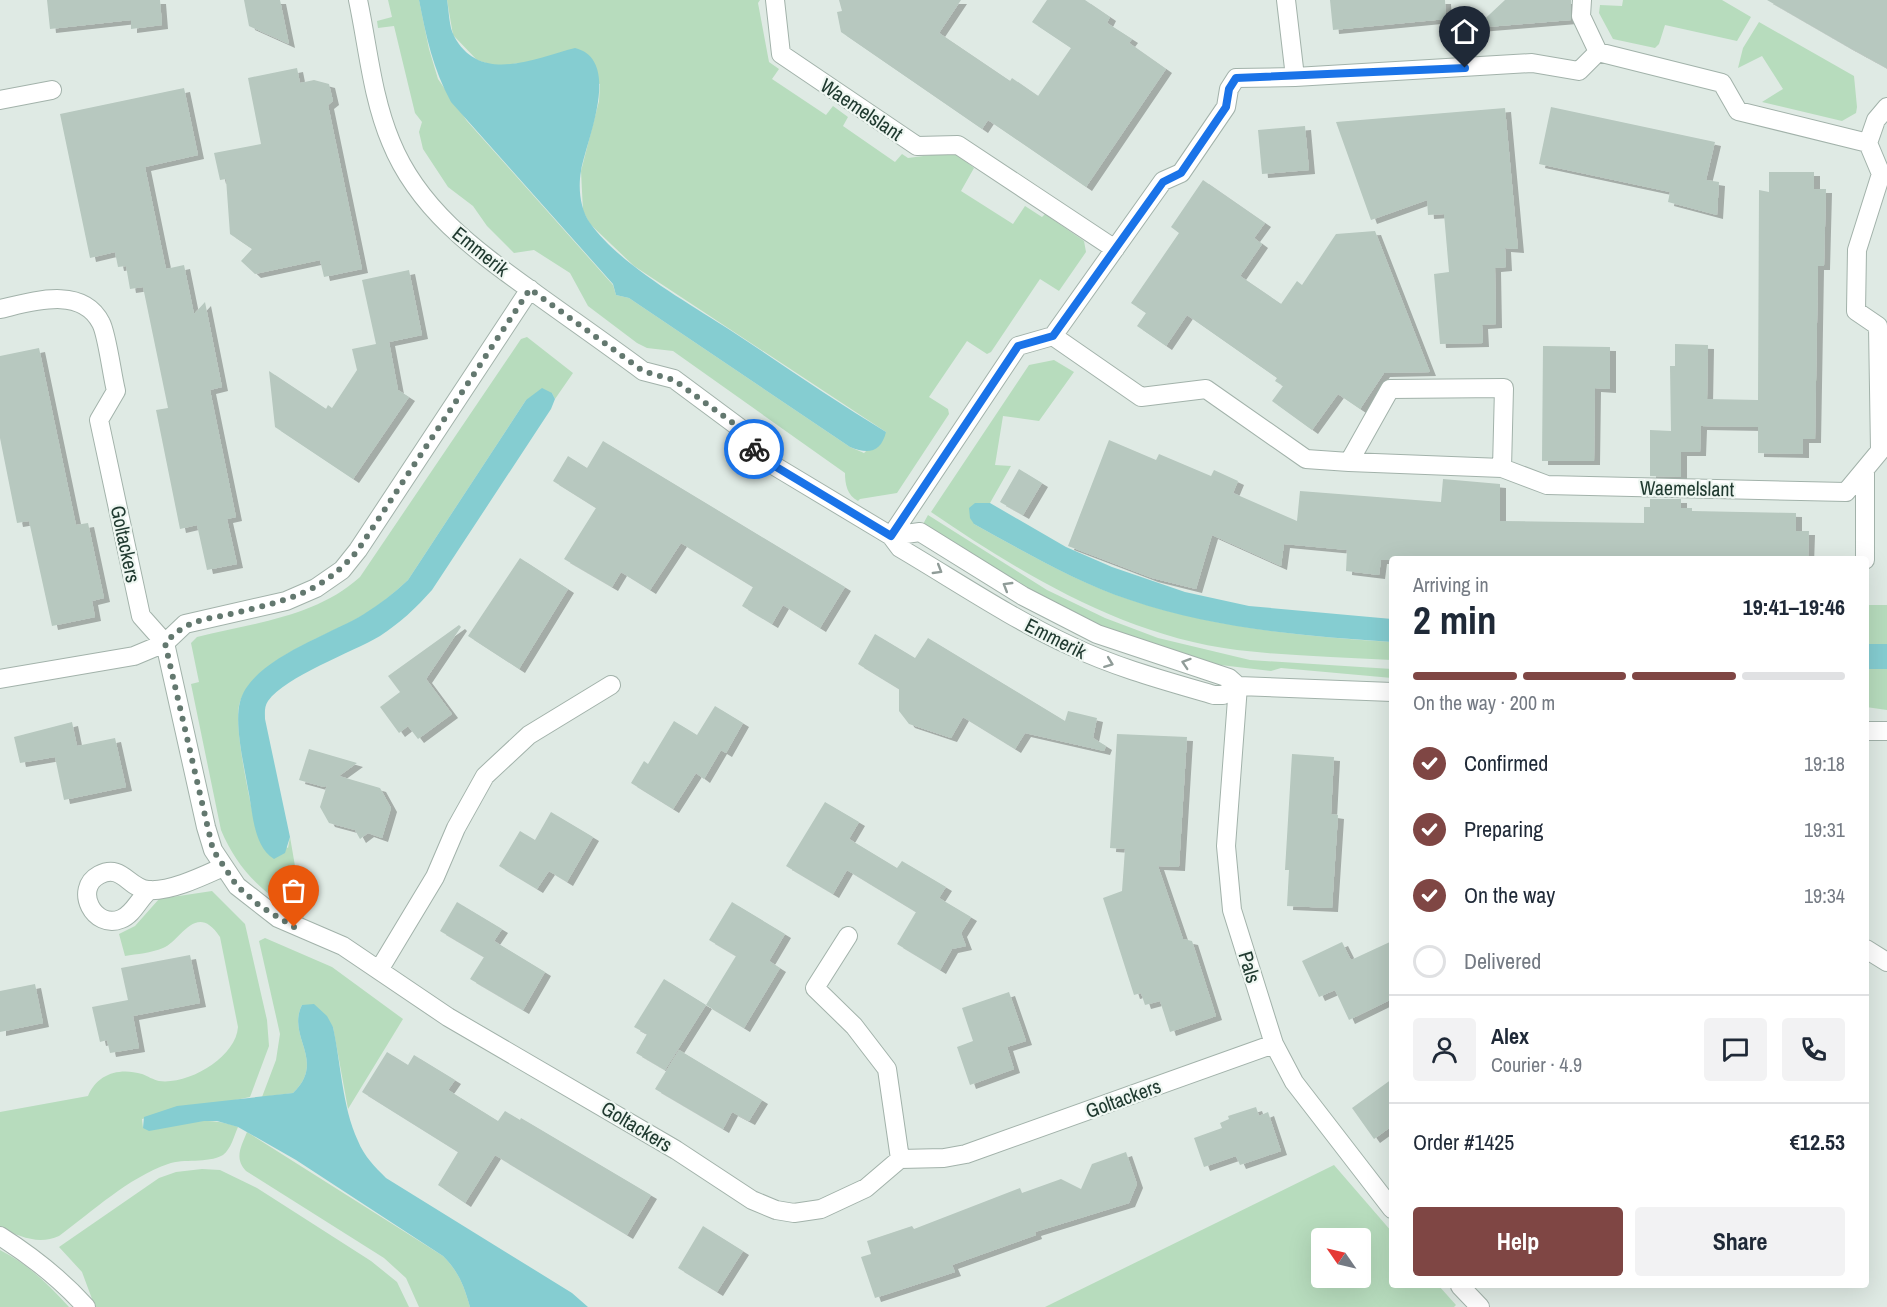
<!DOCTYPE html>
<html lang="en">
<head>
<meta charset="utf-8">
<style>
  :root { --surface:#fff; --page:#f2f2f3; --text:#1f2937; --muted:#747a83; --line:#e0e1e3; --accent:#7f4644 }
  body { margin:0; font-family:"Archivo Narrow",sans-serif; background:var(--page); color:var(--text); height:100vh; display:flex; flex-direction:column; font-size:22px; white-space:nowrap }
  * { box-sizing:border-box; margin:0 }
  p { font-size:20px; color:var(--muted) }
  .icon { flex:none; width:33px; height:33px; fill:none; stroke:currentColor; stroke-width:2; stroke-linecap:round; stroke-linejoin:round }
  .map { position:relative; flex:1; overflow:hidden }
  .sheet { position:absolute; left:1389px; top:556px; width:480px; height:732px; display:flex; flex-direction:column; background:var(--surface); border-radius:6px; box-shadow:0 6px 24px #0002 }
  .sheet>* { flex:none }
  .needle { width:39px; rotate:304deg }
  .tools { position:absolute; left:1311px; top:1228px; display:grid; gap:12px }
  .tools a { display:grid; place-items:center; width:60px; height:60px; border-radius:6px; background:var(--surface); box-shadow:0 6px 24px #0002; font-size:30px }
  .pin { position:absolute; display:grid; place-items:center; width:51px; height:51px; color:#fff; margin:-62px -26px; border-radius:50% 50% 50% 0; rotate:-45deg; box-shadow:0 0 6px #0007 }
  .pin .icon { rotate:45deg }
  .courier { position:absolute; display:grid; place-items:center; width:60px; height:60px; margin:-30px; border:4px solid #1a73e8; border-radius:50%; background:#fff; color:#222; box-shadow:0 2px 8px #0007 }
  .head em { font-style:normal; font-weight:800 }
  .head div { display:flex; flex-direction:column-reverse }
  .head { display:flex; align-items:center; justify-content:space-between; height:102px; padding:0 24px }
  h1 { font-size:39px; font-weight:800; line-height:45px }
  .bar { display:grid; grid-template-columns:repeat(4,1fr); gap:9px 6px; align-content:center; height:72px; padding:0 24px }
  .bar i { height:8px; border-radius:4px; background:var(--line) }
  .bar .selected { background:var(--accent) }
  .bar p { grid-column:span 4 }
  .line { display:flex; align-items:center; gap:15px; padding:0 24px; border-top:2px solid var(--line) }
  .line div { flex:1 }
  .round { display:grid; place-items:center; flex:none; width:63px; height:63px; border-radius:6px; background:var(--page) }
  ol { padding:0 24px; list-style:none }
  li { display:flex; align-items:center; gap:18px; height:66px }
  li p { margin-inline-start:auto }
  li .icon { padding:6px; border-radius:50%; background:var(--accent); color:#fff; stroke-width:4 }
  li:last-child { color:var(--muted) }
  li i { width:33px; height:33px; border:3px solid var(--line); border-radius:50% }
  .action { display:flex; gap:12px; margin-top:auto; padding:12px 24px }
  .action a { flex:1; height:69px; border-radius:6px; background:var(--accent); color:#fff; font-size:24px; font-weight:800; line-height:69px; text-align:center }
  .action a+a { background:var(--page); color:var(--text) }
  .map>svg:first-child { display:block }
</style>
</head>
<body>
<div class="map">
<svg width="1887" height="1307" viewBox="0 0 1887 1307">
  <defs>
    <filter id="shadow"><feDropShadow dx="6" dy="4" stdDeviation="0" flood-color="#0004"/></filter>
  </defs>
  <rect width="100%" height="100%" fill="#dfeae4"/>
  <path fill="#b7dcbd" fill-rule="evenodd" d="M388,0H419L429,49L438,79L467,121L613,285L616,295L629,298L850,447L864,453L886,432L634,266L590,224L583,211L581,171L599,101L600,84L518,63L498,67L477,60L453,35L447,0H760L758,3L769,62L779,69L772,79L826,115L833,106L848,117L843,126L895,162L902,154L908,158L954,152L974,168L961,191L1013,224L1025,206L1042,217L1045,214L1084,241L1086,252L1059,291L1040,279L991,352L987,354L967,341L929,397L948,409L949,414L897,493L860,499L858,501C847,495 845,484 845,473L673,351L647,348L637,343L588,306L570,273L534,250L514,253L487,226L473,206L448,187L423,149L419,132L422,122L415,113L394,26L378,28L377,21L392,17Z
    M1623,0H1722L1751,17L1737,41L1665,25L1659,44L1655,48L1613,39L1599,13L1600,5L1622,6Z
    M1759,22L1854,76L1857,107L1856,113L1842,121L1762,102L1783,89L1762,56L1738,68L1743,48Z
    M527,337L573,373L555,399L552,393L526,400L408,580C394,593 381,604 365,614C327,637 255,658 240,702C232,723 251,804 256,829L288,848L290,837L304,918C266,896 238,871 221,830L191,684L199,682L191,643L197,637C253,623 316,617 360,577L521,339Z
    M1054,360L1074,372L1039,421L1003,416L995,465L1011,466L990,503H975L974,524C1025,552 1076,582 1131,600C1215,628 1303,636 1392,642V660C1340,657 1288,656 1237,650C1124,636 1022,574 931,512L1029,365Z
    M928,515L1047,590L1105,618L1158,638L1250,660L1392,669V678L1281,668L1271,671L1212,664L1116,633L1036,595L922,526Z
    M1866,605H1887V644H1866Z
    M1866,669H1887V710L1866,707Z
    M212,891L245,924L267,1020L269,1046L250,1097L142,1119L143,1128C174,1124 208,1115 238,1127C234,1136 231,1149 223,1155C207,1164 184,1158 168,1164C128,1178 93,1211 59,1236C39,1245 20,1237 0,1227V1112L88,1096C97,1074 119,1067 142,1074C147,1076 154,1080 159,1081C189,1085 236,1057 238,1027L220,937C196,900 180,942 163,948C151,953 137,954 125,956L119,934L135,926L159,899Z
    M265,938L332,967L403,1019L348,1109L333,1027L302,1005C286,1037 327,1060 293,1093L262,1097L276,1060L280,1034L259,941Z
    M247,1132L443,1256C459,1272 464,1286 470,1307H419L406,1278L384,1258L246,1171C234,1158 241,1147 247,1132Z
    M1334,1165L1392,1232V1286H1439L1456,1305L1454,1307H1045ZM1322,1239H1360V1278H1322Z
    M202,1169L220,1170L257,1188L371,1261L397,1282L409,1307H95L82,1272L59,1247L159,1178L176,1172Z
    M0,1250C28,1264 48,1284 69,1307H0Z"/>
  <path fill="#85cdd1" d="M419,0H447C449,11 449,27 454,36C480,85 535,58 575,48C623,60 586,141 581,171C578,188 580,209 590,223C620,265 687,302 730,330C782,364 833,400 886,432C881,452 869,455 850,447L629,298L616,295L613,284L451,102C433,69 426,36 419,0Z
    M542,388L552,393L555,399L551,409L432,590C416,608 400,623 380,636C351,653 286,676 268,701C264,707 265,713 265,719L290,837L285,853L274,859C253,846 253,812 248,789C244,765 234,724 240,702C250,660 330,635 364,614C380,604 394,593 408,580L526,400Z
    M975,503H990L1066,547L1112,567L1185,592L1249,606L1392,619V642C1304,636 1215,629 1130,600C1076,582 1025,552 974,524L970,518L969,508Z
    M1866,644H1887V669H1866Z
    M314,1004L327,1016L333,1027C341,1064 342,1106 358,1141C364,1156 375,1167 386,1178L572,1293L588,1307H470C464,1286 459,1272 443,1256L296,1160L238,1127L217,1121H204L149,1131L143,1128L144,1117L177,1106L293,1093C327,1060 286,1037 302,1005Z"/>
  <path fill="#b7c8bf" filter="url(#shadow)" d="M47,0H160L162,25L131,29V20L50,29Z
    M244,0H280L289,44L249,26Z
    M839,0H961L939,33L1010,81L1012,78L1038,96L1071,48L1032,22L1047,0H1085L1110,17L1107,23L1132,39L1129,43L1166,69L1086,187L988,120L982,129L841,32L837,12L842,11Z
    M1330,0H1445L1446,19L1333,30Z
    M1505,0H1571V20L1475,28Z
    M1767,0H1887V68L1845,45Z
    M297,68L300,83L314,80L329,84L333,101L328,105L362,269L324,277L320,260L255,274L241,261L252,249L230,234L226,179L220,180L214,153L261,144L248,78Z
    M184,88L198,155L145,167L166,269L184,265L194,314L205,302L222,387L210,390L236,517L227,519L237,564L207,570L197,525L180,529L156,410L168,408L143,287L130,289L126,266L118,267L115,252L90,258L60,114Z
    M1551,107L1715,142L1706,180L1719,182L1717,215L1668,202L1670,192L1539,164Z
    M1505,108L1518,249L1505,248L1506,267L1495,268L1496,324L1482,325L1483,343L1440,344L1434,274L1449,272L1444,214L1428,215L1427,200L1371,220L1336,122Z
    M1305,126L1309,170L1262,174L1258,130Z
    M1769,172H1814V189H1826L1824,266H1818L1815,439H1803V454L1758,453V427L1701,426L1700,452H1681V477L1650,476V430L1671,431L1670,366H1675V344L1708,345L1707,399L1758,400L1759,190L1769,192Z
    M1203,180L1265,223L1254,238L1262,244L1240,276L1281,304L1297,281L1302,285L1336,234L1375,231L1430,372L1384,373L1360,409L1338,394L1312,430L1272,401L1283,386L1275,381L1277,378L1187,315L1166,346L1137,326L1146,313L1131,303L1179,233L1171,227Z
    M409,270L422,335L389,342L398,390L409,397L353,479L275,427L269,371L326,409L328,405L332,408L357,370L352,349L376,344L362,280Z
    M1543,346L1610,347V389L1595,388L1594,461H1542Z
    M39,348L76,525L88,523L104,598L92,601L95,617L52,626L29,521L17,523L0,438V356Z
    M1109,440L1156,460L1159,454L1211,476L1214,470L1238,481L1233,493L1297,521L1300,491L1441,502L1443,479L1500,484V521L1644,523V507H1650V499H1681V508H1692V511L1796,513V531H1809L1808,560H1381L1379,575L1346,571L1347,550L1284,544L1281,566L1212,535L1196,589L1152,578L1068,546Z
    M603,441L845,587L820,628L783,605L772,624L742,606L753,587L681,543L650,590L621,572L612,587L564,559L596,508L553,481L568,456L587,468Z
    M1019,469L1042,483L1023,515L1000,502Z
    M520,558L568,589L519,669L468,636Z
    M459,625L461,627L426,679L452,714L418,739L408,726L399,733L380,707L400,692L388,676Z
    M875,634L915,658L928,638L1065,721L1068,711L1097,718L1093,738L1106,746L1104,751L1025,733L1015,749L963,717L951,738L909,724L899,711V689L858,664Z
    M715,706L743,723L726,753L721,750L704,779L696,773L673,809L631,783L644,761L648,764L674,721L697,735Z
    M72,722L77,746L115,738L126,787L64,800L55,757L20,763L14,737Z
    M1117,734L1187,737L1179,867L1158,866L1183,939L1192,941L1216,1016L1170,1032L1160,1001L1145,1005L1141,993L1134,995L1103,898L1122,891L1125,849L1110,848Z
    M309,749L357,763L339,776L380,788L391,808L382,838L368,833L360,839L355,830L329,823L320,807L327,785L324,787L299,780Z
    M1292,754L1334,757L1331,814L1338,815L1332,908L1287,906L1289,870H1285Z
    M825,802L859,822L849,839L897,868L902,861L946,887L939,898L971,917L961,933L966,946L952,949L940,970L897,944L916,912L847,870L833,894L786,866Z
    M551,812L593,837L567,882L549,871L537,889L499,866L520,831L535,840Z
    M457,902L502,929L494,941L545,972L523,1010L470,979L484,957L440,931Z
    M732,902L785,934L769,961L780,968L744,1028L706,1005L736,956L709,940Z
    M1392,941V999L1349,1020L1335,990L1319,997L1302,961L1342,942L1351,960Z
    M190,955L200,1003L133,1016L139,1048L110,1053L107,1040L100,1042L92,1007L128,1000L121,968Z
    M664,979L706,1005L665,1070L636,1053L647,1034L634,1027Z
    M35,984L43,1023L0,1032V991Z
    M1009,992L1026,1041L1007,1047L1014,1069L970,1085L957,1047L973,1041L962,1008Z
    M679,1050L762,1100L749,1121L732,1112L723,1129L655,1089Z
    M387,1052L408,1065L414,1055L455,1080L448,1090L498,1121L505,1111L520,1120L521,1118L651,1195L627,1235L495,1155L465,1203L438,1185L458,1152L362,1092Z
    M1392,1079V1126L1374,1139L1352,1108Z
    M1256,1107L1259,1116L1268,1112L1281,1151L1240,1165L1236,1156L1204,1167L1194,1138L1222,1128L1220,1123L1229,1119L1228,1116Z
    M1126,1152L1137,1184L1129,1203L1035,1232L1036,1235L952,1265L955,1272L875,1298L861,1257L871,1254L867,1241L912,1226L914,1229L1020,1188L1022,1193L1061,1179L1081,1189L1092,1164Z
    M703,1226L743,1251L717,1292L678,1268Z"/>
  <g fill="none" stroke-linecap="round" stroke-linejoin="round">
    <defs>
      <path id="minor" d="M358,0C368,47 372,97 391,142C419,211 478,252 536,294C572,320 608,345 643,371L674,379L744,431L758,456L891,536L900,548C956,581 1012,619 1071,646C1117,668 1166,681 1214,695H1223L1238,686L1392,692
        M775,0L781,54L917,146L958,145L1115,249
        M1286,0L1295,77
        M1582,0L1581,16L1598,52
        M0,100L52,90
        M0,309C31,302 82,285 101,323C107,334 112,375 116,391L99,420L141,616L165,643L206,827L213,850L237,886L278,918L343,946L448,1017L676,1150L752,1200L776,1210L794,1213L821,1209L866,1188L900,1159L944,1158L966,1154L1274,1044
        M1053,336L1141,397L1206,389L1306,459L1349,462L1390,389L1504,388L1502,468L1547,485L1846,492L1880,451L1878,326L1856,311L1857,250L1881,174L1868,143
        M1349,462L1502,468
        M891,536L1018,346L1053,336L1163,181L1181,173L1226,107L1229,89L1236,78L1295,77L1532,63L1579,71L1598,52L1722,83L1738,111L1868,143L1876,120L1887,107
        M891,536L920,532L1023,596L1097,634L1229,678L1238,686
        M1865,560V470
        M0,679L134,656L165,643L185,624L286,601L316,588L342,570L358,550L530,289
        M1238,686L1226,846L1232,910L1274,1044L1294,1082L1392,1209
        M1866,731H1887
        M150,890C139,898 134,914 121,919C94,930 73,889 99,875C122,863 128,888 148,890C170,892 203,876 223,867
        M848,936L815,988L854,1026L887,1069L900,1159
        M1866,949L1887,962
        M379,970L435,877L456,828L485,776L529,735L611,685
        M0,1236C33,1257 60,1278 86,1307
        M1460,1286L1480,1307"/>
    </defs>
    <use href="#minor" stroke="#a2b2aa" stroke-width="20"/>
    <use href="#minor" stroke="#fff" stroke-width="18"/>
  </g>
  <defs><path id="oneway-chevron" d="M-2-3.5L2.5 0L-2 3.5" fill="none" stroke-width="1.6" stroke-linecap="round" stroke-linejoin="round" transform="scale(1.5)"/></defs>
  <g stroke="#909c98">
    <use href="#oneway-chevron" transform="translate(938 570) rotate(31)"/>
    <use href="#oneway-chevron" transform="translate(1007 586) rotate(-149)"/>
    <use href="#oneway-chevron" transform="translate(1109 663) rotate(21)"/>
    <use href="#oneway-chevron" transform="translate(1186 663) rotate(-162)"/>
  </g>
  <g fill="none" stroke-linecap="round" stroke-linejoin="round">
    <path stroke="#63786f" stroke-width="6" stroke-dasharray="0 10.8" d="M294,927L260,906L237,886L213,850L165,643C187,620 202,620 231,614C284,601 322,594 358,550L530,289L643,371L674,380L744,431L754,449"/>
    <path stroke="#1a73e8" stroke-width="8" d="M754,449L758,456L891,536L1018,346L1053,336L1163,182L1181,173L1226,107L1229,89L1236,78L1465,68"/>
  </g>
  <g text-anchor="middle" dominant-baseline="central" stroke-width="4.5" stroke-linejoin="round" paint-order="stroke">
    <g font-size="20" fill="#203a30" stroke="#eff7f2">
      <text transform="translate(862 109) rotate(34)">Waemelslant</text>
      <text transform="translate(481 251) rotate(39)">Emmerik</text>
      <text transform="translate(1687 488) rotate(1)">Waemelslant</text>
      <text transform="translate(126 544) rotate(78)">Goltackers</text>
      <text transform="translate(1056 638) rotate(27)">Emmerik</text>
      <text transform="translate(1250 967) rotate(73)">Pals</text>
      <text transform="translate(1123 1098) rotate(-20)">Goltackers</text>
      <text transform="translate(637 1126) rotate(31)">Goltackers</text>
    </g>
  </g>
</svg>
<div class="tools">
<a><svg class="needle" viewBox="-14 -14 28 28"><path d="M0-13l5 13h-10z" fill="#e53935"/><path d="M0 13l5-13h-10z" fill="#747a83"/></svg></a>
</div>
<div class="pin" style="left:294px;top:927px;background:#ea580c"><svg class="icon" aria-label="bag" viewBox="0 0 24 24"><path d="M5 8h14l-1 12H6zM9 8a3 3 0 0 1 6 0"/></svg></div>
<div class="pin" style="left:1465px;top:68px;background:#1f2937"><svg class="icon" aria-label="home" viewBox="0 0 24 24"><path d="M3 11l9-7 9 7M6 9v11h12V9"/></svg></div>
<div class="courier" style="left:754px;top:449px"><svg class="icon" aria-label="bike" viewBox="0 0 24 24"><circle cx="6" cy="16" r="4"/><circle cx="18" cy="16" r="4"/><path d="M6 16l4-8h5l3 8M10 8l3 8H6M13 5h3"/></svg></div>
<section class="sheet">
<div class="head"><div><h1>2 min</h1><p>Arriving in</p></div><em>19:41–19:46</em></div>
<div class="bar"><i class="selected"></i><i class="selected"></i><i class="selected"></i><i></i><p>On the way · 200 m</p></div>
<ol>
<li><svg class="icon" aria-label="check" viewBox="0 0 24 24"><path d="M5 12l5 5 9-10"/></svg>Confirmed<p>19:18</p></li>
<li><svg class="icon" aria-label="check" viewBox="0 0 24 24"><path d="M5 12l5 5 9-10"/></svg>Preparing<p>19:31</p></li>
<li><svg class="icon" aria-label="check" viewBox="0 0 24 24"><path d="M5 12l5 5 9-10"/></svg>On the way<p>19:34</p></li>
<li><i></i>Delivered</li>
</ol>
<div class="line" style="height:108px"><a class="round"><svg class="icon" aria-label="person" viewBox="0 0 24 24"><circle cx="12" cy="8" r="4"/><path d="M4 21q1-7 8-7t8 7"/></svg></a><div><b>Alex</b><p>Courier · 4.9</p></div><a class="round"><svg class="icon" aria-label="chat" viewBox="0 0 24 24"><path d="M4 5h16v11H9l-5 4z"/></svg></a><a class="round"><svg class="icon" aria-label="phone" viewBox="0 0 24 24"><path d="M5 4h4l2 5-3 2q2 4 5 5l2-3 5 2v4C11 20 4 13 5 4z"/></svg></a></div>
<div class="line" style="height:78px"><div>Order #1425</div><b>€12.53</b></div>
<div class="action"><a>Help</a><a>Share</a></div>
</section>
</div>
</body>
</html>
